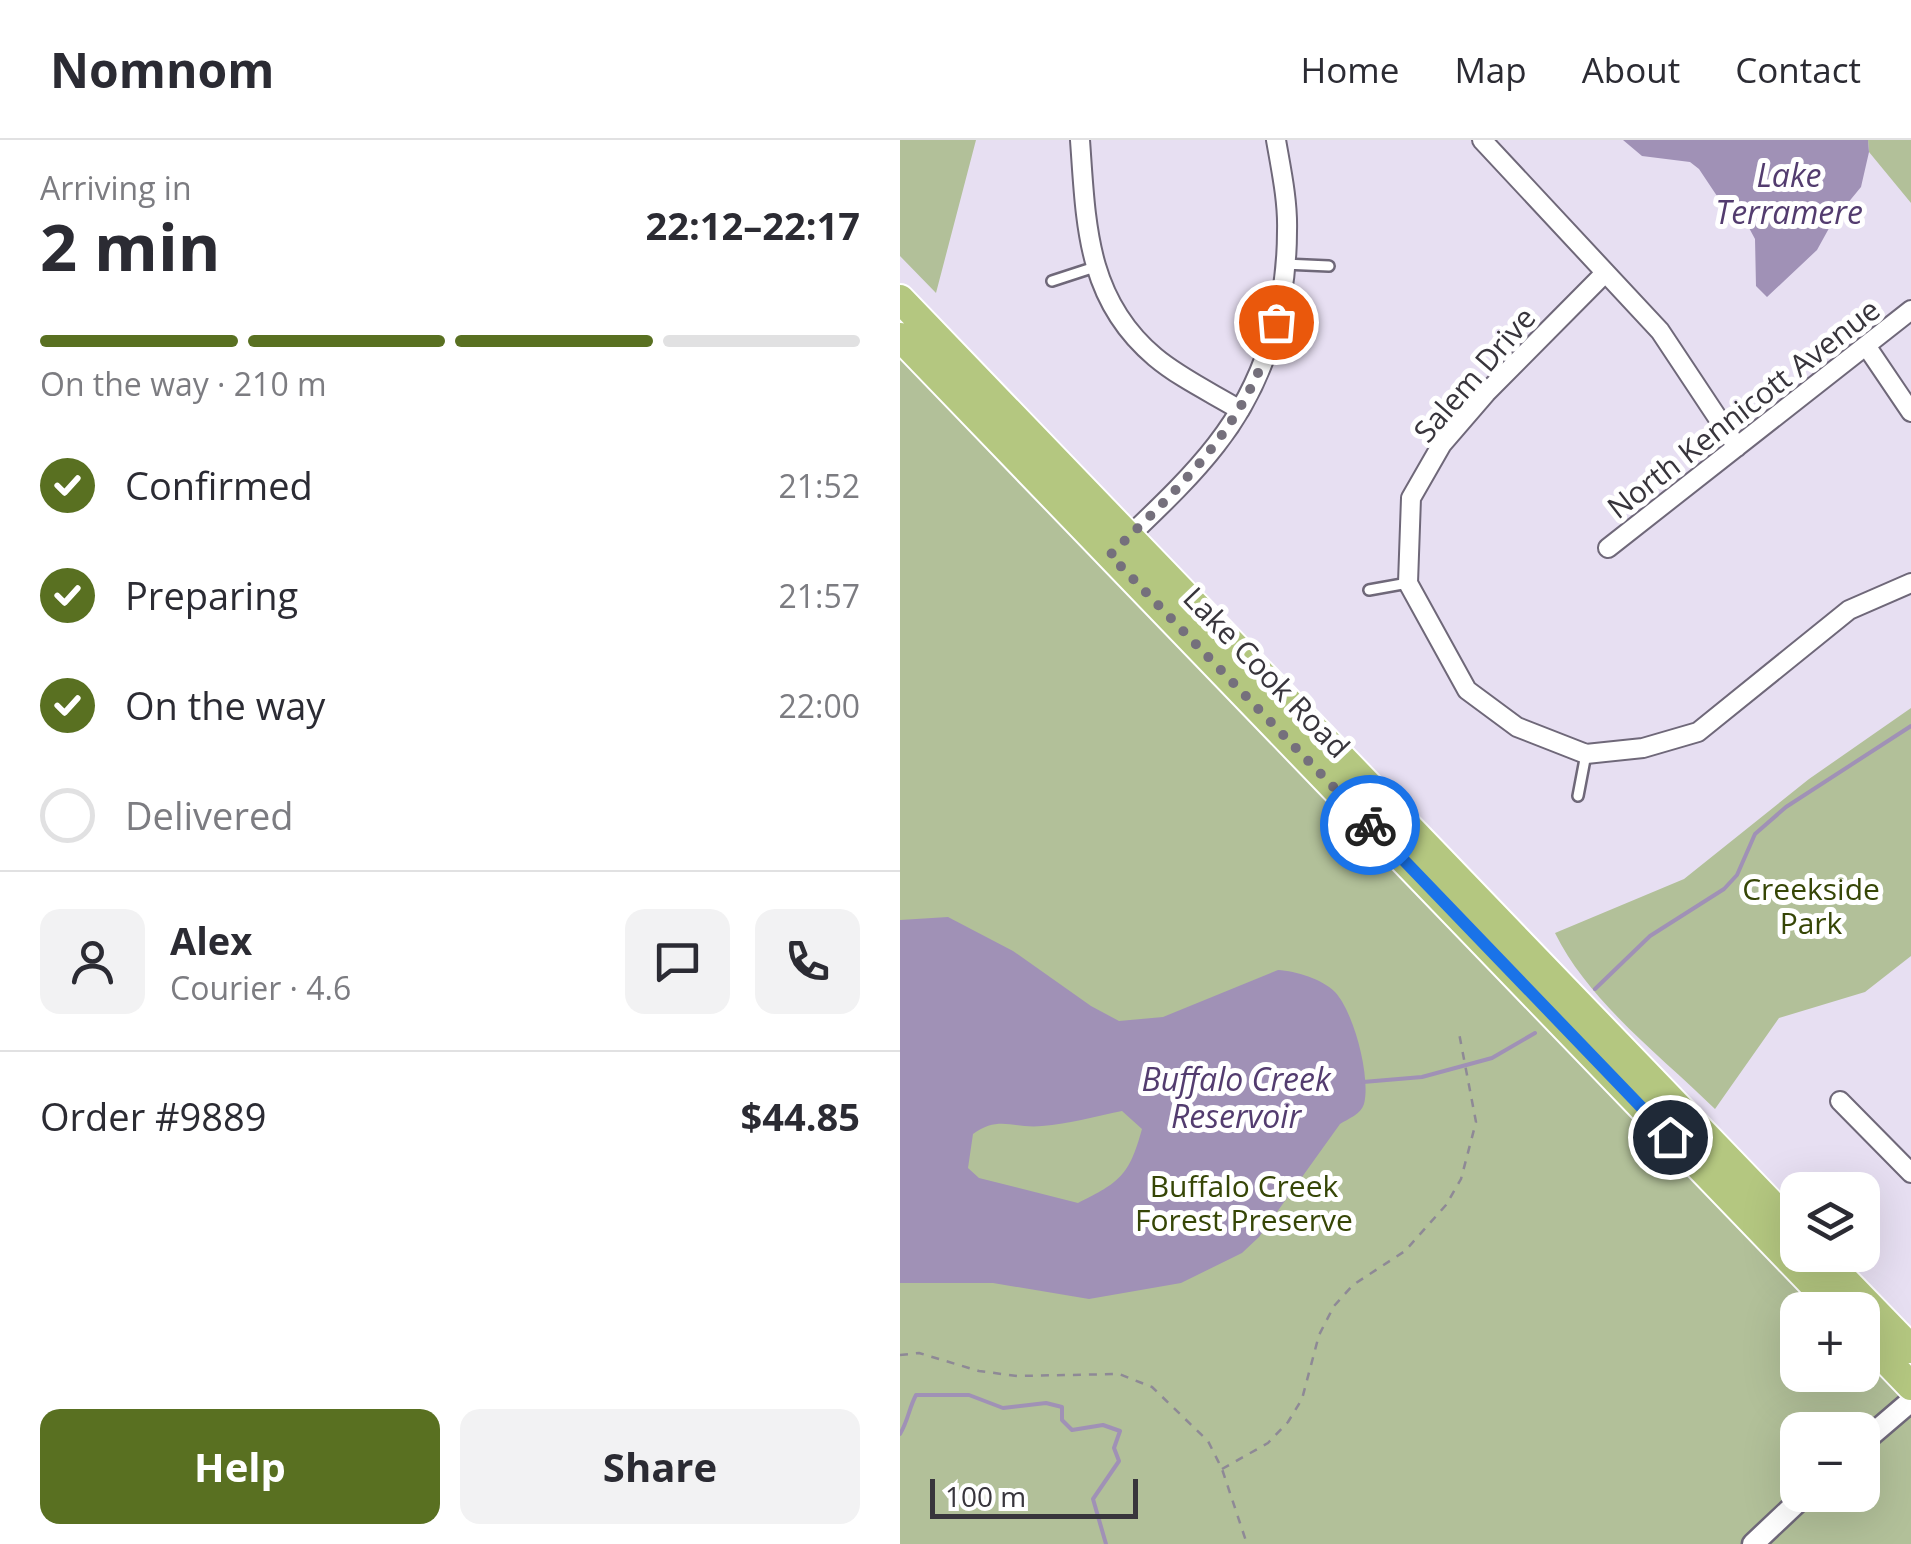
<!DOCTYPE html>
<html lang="en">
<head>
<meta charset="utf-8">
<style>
  :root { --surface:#fff; --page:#f2f2f3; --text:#2b2b33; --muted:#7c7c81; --line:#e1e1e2; --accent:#597021 }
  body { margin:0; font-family:"Open Sans",sans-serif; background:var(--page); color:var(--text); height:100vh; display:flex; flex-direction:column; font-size:38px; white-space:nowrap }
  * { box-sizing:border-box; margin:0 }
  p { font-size:32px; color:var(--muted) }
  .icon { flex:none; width:55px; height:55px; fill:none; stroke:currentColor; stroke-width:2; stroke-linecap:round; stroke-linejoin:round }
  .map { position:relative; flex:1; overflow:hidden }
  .side { display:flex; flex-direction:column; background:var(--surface); width:900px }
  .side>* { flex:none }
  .fabs { position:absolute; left:880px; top:1032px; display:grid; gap:20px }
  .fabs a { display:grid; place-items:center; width:100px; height:100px; border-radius:20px; background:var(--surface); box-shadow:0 10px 40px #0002; font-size:50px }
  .scale { position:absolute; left:30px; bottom:25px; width:208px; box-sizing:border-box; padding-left:10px; border:5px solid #38353c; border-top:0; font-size:28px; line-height:35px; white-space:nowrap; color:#38353c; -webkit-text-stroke:8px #fff; paint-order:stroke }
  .pin { position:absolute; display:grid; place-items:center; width:85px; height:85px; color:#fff; margin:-42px; border:5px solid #fff; border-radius:50%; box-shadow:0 2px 10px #0007 }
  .courier { position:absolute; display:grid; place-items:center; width:100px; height:100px; margin:-50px; border:8px solid #1a73e8; border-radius:50%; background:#fff; color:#222; box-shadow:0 2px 12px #0007 }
  .overview em { font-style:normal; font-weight:700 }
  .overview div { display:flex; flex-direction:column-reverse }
  .overview { display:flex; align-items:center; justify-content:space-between; height:170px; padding:0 40px }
  h1 { font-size:65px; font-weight:700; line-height:75px }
  .bar { display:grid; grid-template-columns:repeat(4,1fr); gap:15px 10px; align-content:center; height:120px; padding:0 40px }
  .bar i { height:12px; border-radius:8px; background:var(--line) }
  .bar .current { background:var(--accent) }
  .bar p { grid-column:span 4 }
  .line { display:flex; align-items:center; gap:25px; padding:0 40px; border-top:2px solid var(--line) }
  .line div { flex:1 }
  .round { display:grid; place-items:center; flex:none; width:105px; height:105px; border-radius:20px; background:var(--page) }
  ol { padding:0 40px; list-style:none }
  li { display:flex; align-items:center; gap:30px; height:110px }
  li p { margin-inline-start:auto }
  li .icon { padding:10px; border-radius:50%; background:var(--accent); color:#fff; stroke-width:4 }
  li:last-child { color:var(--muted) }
  li i { width:55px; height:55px; border:5px solid var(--line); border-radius:50% }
  .button { display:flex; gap:20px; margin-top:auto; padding:20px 40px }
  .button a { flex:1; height:115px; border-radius:20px; background:var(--accent); color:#fff; font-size:40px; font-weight:700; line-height:115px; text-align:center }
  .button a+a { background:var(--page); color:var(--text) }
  header { display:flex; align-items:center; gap:60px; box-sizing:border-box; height:140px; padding:0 50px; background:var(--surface); border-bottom:2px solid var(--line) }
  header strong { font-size:48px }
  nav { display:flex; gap:55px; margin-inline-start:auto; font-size:35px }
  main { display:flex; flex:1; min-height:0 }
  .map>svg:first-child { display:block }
</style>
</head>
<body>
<header>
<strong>Nomnom</strong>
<nav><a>Home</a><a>Map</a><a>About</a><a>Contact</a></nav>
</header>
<main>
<section class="side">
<div class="overview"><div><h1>2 min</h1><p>Arriving in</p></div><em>22:12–22:17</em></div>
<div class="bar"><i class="current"></i><i class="current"></i><i class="current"></i><i></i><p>On the way · 210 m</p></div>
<ol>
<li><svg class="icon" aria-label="check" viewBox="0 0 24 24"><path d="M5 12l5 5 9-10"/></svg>Confirmed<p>21:52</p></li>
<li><svg class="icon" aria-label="check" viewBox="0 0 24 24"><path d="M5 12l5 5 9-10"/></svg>Preparing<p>21:57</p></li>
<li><svg class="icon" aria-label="check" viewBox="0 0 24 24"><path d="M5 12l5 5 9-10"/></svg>On the way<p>22:00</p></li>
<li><i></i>Delivered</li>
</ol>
<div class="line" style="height:180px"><a class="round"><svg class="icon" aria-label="person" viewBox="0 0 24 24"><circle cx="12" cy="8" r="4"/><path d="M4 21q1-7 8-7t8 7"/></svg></a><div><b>Alex</b><p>Courier · 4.6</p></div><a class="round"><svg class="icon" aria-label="chat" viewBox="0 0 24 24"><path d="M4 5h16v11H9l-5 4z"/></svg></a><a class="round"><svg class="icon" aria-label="phone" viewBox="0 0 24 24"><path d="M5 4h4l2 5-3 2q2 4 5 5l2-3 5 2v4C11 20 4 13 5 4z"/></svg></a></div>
<div class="line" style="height:130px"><div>Order #9889</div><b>$44.85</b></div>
<div class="button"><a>Help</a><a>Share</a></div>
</section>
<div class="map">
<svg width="1011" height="1404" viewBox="0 0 1011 1404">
  <rect width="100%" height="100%" fill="#e7dff2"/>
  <path fill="#b2c099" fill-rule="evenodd" d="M0,0H76L36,153L0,116Z
    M968,0H1011V63L969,12Z
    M0,211L923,1170H898V1235H962L963,1211L1011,1261V1404H0ZM898,1290H962V1355H898Z
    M1011,568V816L965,852L879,878L815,969C760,915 689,862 655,793L784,739L909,639Z"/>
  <path fill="#a091b6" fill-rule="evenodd" d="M723,0H968L969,12L961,47L933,81L917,110L867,157L856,146L855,99L848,86L817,56L799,29L790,22L742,16Z
    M48,777L113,811L191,866L219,881L263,877L378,830C396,831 422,839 435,852C454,872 471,938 464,964C461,974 448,979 440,984L359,1097L342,1113L281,1143L189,1159L93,1143H0V780ZM222,971L242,989C229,1036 220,1042 178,1063L79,1038L68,1028L73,994C99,975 114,989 142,986C169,984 196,976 222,971Z"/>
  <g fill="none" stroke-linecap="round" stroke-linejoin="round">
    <path stroke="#a091b6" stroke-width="4" d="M695,849L750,796L824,749L837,735L855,694L886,667L1011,586
      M463,942L522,937L592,918L635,893
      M0,1294C8,1281 9,1268 16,1255H69L103,1268L146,1263L162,1267V1280L172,1290L203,1285L220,1291L214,1308L219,1321L193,1359L206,1404"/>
    <defs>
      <path id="service" d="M384,124L429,126
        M152,141L195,127
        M469,450L508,443
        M678,656L686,614"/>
      <path id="minor" d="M180,0C186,83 186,159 255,217C280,238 312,253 340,270
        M582,0L760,191L837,307
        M705,133L586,253L542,304L511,358L508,443L567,550L617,587L686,614L743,608L798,592L949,470L1011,443
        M967,207L1011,272
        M221,404C254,372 288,341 316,305C364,244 387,168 387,91C388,61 381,29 376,0
        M708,408L1011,170
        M940,961L1011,1033"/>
      <path id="tertiary" d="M962,1303L1011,1261
        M853,1404L905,1355"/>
      <path id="primary" d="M0,159L898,1092
        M0,197L938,1170
        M920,1115L1011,1209
        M962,1195L1011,1246"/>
    </defs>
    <use href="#service" stroke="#6f6879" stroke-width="14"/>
    <use href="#minor" stroke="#6f6879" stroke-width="22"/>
    <use href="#tertiary" stroke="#6f6879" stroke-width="25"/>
    <use href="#primary" stroke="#fff" stroke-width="32"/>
    <path stroke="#8e8996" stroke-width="2.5" stroke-dasharray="8 8" stroke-linecap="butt" d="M0,1215L19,1213L79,1231L117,1236L219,1234L252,1247L308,1301L322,1329L347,1404
      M322,1329L368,1303L388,1282L402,1259L419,1195L434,1166L453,1145L505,1111L546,1065L561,1039L576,982L559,893"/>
    <use href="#service" stroke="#fff" stroke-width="9"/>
    <use href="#minor" stroke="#fff" stroke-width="18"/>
    <use href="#tertiary" stroke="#fff" stroke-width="20"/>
    <use href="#primary" stroke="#b4c780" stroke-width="28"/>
  </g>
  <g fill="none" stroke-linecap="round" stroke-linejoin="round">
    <path stroke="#75707c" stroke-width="10" stroke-dasharray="0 18" d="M376,182C349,284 283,344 210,415L470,685"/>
    <path stroke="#1a73e8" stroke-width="12" d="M470,685L770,997"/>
  </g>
  <g text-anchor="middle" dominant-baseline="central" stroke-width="10" stroke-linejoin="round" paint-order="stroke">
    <g font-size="30" fill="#38353c" stroke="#fff">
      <text transform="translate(574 234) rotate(-49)">Salem Drive</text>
      <text transform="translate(843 268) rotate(-38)">North Kennicott Avenue</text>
      <text transform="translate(367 532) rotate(46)">Lake Cook Road</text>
    </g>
    <g font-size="30" fill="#364606" stroke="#fff">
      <text x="911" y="748">Creekside<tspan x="911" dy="34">Park</tspan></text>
      <text x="344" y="1045">Buffalo Creek<tspan x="344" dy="34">Forest Preserve</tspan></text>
    </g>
    <g font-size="32" font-style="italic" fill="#533c6f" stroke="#fff">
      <text x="889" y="34">Lake<tspan x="889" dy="37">Terramere</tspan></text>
      <text x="336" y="938">Buffalo Creek<tspan x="336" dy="37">Reservoir</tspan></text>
    </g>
  </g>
</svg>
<div class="fabs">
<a><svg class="icon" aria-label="layers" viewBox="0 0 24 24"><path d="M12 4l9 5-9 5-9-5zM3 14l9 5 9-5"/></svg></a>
<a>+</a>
<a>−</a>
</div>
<div class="scale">100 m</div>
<div class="pin" style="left:376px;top:182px;background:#ea580c"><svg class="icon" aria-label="bag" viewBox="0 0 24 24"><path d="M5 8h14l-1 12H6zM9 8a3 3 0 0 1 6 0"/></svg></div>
<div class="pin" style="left:770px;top:997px;background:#1f2937"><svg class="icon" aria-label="home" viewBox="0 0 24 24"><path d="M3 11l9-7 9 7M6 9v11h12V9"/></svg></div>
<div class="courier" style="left:470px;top:685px"><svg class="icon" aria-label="bike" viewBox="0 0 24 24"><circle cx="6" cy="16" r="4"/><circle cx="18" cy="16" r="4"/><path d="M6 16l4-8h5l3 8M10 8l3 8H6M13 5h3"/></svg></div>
</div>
</main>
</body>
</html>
